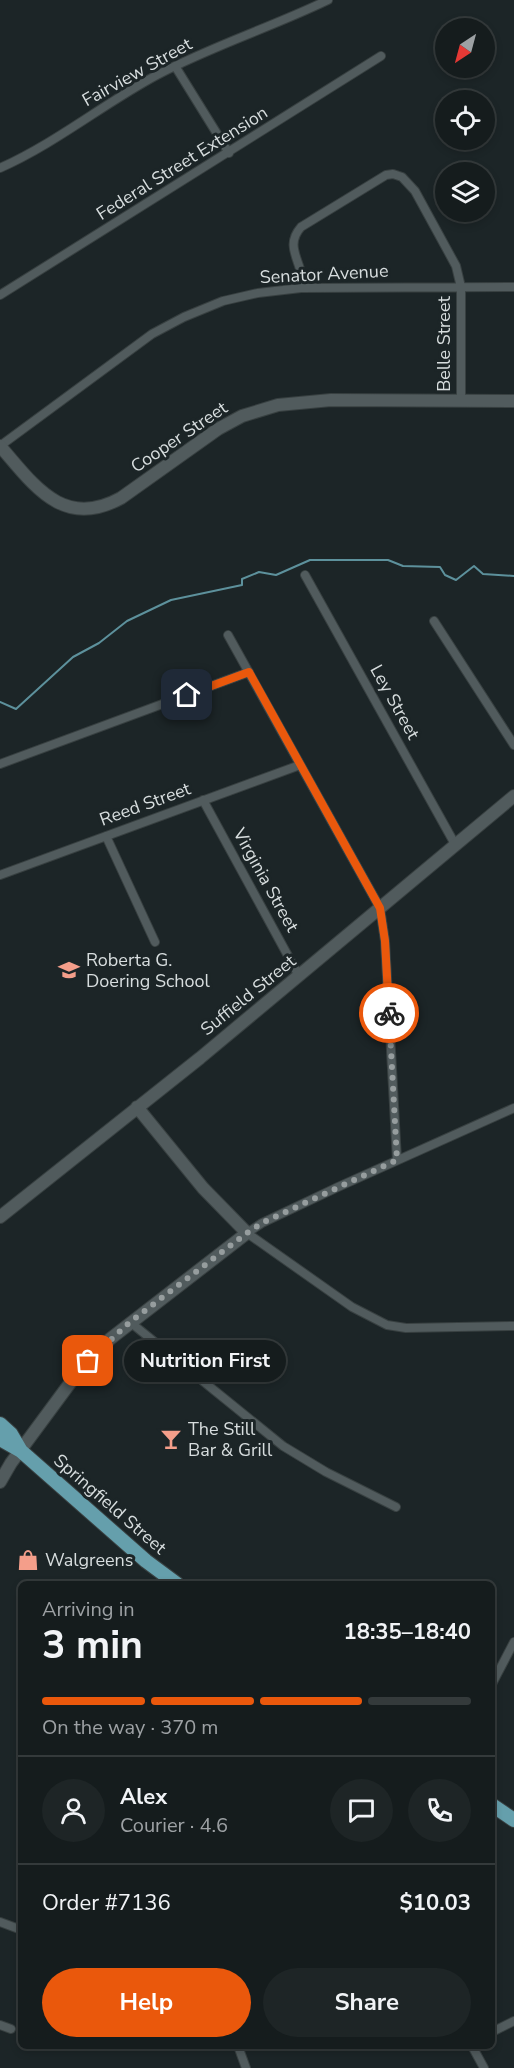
<!DOCTYPE html>
<html lang="en">
<head>
<meta charset="utf-8">
<style>
  :root { --surface:#151c1d; --page:#1e2526; --text:#f1f3f6; --muted:#9da1a4; --line:#343a3b; --accent:#ea580c }
  body { margin:0; font-family:"Nunito Sans",sans-serif; background:var(--page); color:var(--text); height:100vh; display:flex; flex-direction:column; font-size:22px; white-space:nowrap }
  * { box-sizing:border-box; margin:0 }
  p { font-size:20px; color:var(--muted) }
  .icon { flex:none; width:33px; height:33px; fill:none; stroke:currentColor; stroke-width:2; stroke-linecap:round; stroke-linejoin:round }
  .map { position:relative; flex:1; overflow:hidden }
  .drawer { position:absolute; left:18px; top:1581px; width:477px; height:468px; display:flex; flex-direction:column; background:var(--surface); border-radius:9px; box-shadow:0 3px 9px #0003,0 0 0 2px var(--line) }
  .drawer>* { flex:none }
  .needle { width:39px; rotate:216deg }
  .tools { position:absolute; left:435px; top:18px; display:grid; gap:12px }
  .tools a { display:grid; place-items:center; width:60px; height:60px; border-radius:50%; background:var(--surface); box-shadow:0 3px 9px #0003,0 0 0 2px var(--line); font-size:30px }
  .pin { position:absolute; display:grid; place-items:center; width:51px; height:51px; color:#fff; margin:-26px; border-radius:12px; box-shadow:0 3px 9px #0006 }
  .courier { position:absolute; display:grid; place-items:center; width:60px; height:60px; margin:-30px; border:4px solid #ea580c; border-radius:50%; background:#fff; color:#222; box-shadow:0 2px 8px #0007 }
  .bubble { position:absolute; height:42px; border-radius:21px; background:var(--surface); box-shadow:0 3px 9px #0003,0 0 0 2px var(--line); font-size:20px; font-weight:700; line-height:42px; text-align:center }
  .head em { font-style:normal; font-weight:700 }
  .head div { display:flex; flex-direction:column-reverse }
  .head { display:flex; align-items:center; justify-content:space-between; height:102px; padding:0 24px }
  h1 { font-size:39px; font-weight:700; line-height:45px }
  .bar { display:grid; grid-template-columns:repeat(4,1fr); gap:9px 6px; align-content:center; height:72px; padding:0 24px }
  .bar i { height:8px; border-radius:4px; background:var(--line) }
  .bar .current { background:var(--accent) }
  .bar p { grid-column:span 4 }
  .line { display:flex; align-items:center; gap:15px; padding:0 24px; border-top:2px solid var(--line) }
  .line div { flex:1 }
  .round { display:grid; place-items:center; flex:none; width:63px; height:63px; border-radius:32px; background:var(--page) }
  .button { display:flex; gap:12px; margin-top:auto; padding:12px 24px }
  .button a { flex:1; height:69px; border-radius:36px; background:var(--accent); color:#fff; font-size:24px; font-weight:700; line-height:69px; text-align:center }
  .button a+a { background:var(--page); color:var(--text) }
  .map>svg:first-child { display:block }
</style>
</head>
<body>
<div class="map">
<svg width="514" height="2068" viewBox="0 0 514 2068">
  <rect width="100%" height="100%" fill="#1c2527"/>
  <g fill="none" stroke-linecap="round" stroke-linejoin="round">
    <path stroke="#5d919c" stroke-width="2" d="M0,702L16,709L73,657L99,643L127,621L171,600L242,585V579L259,572L276,575L310,560H388L403,566L440,567L445,575L456,580L474,566L483,574L514,576"/>
    <defs>
      <path id="street" d="M175,66L229,153
        M0,168C56,143 103,104 157,75C212,46 272,27 328,0
        M301,288C302,282 302,275 300,269C295,253 288,242 301,227L386,175L393,174L402,177L415,191L456,266L461,287V401
        M0,295L381,56
        M0,446L152,334L184,317L223,301L258,293L301,288L514,287
        M305,575L456,846
        M434,621L514,745
        M228,635L380,908L385,941L397,1160
        M0,764L249,672
        M203,800L299,976
        M106,836L155,942
        M0,875L300,765
        M514,1108L338,1187L262,1223L247,1233L352,1307L387,1325L406,1328L514,1326
        M130,1322L283,1446L326,1472L396,1507
        M492,1684L514,1642
        M0,1922L19,1929
        M0,2025L11,2029
        M492,2032L514,2021
        M238,2046L246,2068
        M472,2046L484,2068"/>
      <path id="secondary" d="M0,446C34,485 63,530 121,498L218,429L242,416L278,405L331,400L514,401
        M0,1217L200,1058L514,796
        M0,1482L11,1463L76,1375L110,1339L247,1233L203,1188L137,1107"/>
      <path id="primary" d="M0,1424L11,1434L21,1451
        M0,1439L21,1451L146,1561L177,1584
        M492,1805L514,1820"/>
    </defs>
    <use href="#street" stroke="#384041" stroke-width="10"/>
    <use href="#secondary" stroke="#384041" stroke-width="14"/>
    <use href="#primary" stroke="#384041" stroke-width="16"/>
    <use href="#street" stroke="#515b5d" stroke-width="8"/>
    <use href="#secondary" stroke="#515b5d" stroke-width="12"/>
    <use href="#primary" stroke="#659fac" stroke-width="14"/>
  </g>
  <g fill="none" stroke-linecap="round" stroke-linejoin="round">
    <path stroke="#969d9e" stroke-width="6" stroke-dasharray="0 10.8" d="M88,1361L130,1322L247,1233L262,1223L397,1160L389,1013"/>
    <path stroke="#ea580c" stroke-width="8" d="M187,695L249,672L380,908L385,941L389,1013"/>
  </g>
  <defs>
    <symbol id="school-bare" viewBox="-9 -9 18 18"><path d="M0-5L7-2L0 1L-7-2ZM-4 1L0 2.5L4 1V4Q0 6-4 4Z" fill="#f49e8a" stroke="#1c2527" stroke-width="2.5" paint-order="stroke"/></symbol>
    <symbol id="bar-bare" viewBox="-9 -9 18 18"><path d="M-6-5H6L.8 .8V4.5H3.5V6h-7V4.5H-.8V.8Z" fill="#f49e8a" stroke="#1c2527" stroke-width="2.5" paint-order="stroke"/></symbol>
    <symbol id="shop-bare" viewBox="-9 -9 18 18"><path d="M-5-2.5h2.3a2.7 3.5 0 0 1 5.4 0H5L5.5 6h-11ZM-1.5-2.5h3a1.5 2.3 0 0 0-3 0Z" fill="#f49e8a" stroke="#1c2527" stroke-width="2.5" paint-order="stroke"/></symbol>
  </defs>
  <g fill-rule="evenodd">
    <use href="#school-bare" x="54" y="955" width="30" height="30"/>
    <use href="#bar-bare" x="156" y="1424" width="30" height="30"/>
    <use href="#shop-bare" x="13" y="1545" width="30" height="30"/>
  </g>
  <g text-anchor="middle" dominant-baseline="central" stroke-width="6" stroke-linejoin="round" paint-order="stroke">
    <g font-size="18" fill="#d7ddde" stroke="#1c2527">
      <text transform="translate(137 72) rotate(-29)">Fairview Street</text>
      <text transform="translate(182 163) rotate(-32)">Federal Street Extension</text>
      <text transform="translate(324 274) rotate(-3)">Senator Avenue</text>
      <text transform="translate(444 344) rotate(-90)">Belle Street</text>
      <text transform="translate(179 437) rotate(-34)">Cooper Street</text>
      <text transform="translate(395 702) rotate(61)">Ley Street</text>
      <text transform="translate(145 804) rotate(-20)">Reed Street</text>
      <text transform="translate(266 880) rotate(61)">Virginia Street</text>
      <text transform="translate(248 995) rotate(-39)">Suffield Street</text>
      <text transform="translate(110 1504) rotate(41)">Springfield Street</text>
    </g>
    <g font-size="18" fill="#d7ddde" stroke="#1c2527" text-anchor="start">
      <text x="86" y="960">Roberta G.<tspan x="86" dy="21">Doering School</tspan></text>
      <text x="188" y="1429">The Still<tspan x="188" dy="21">Bar &amp; Grill</tspan></text>
      <text x="45" y="1560">Walgreens</text>
    </g>
  </g>
</svg>
<div class="tools">
<a><svg class="needle" viewBox="-14 -14 28 28"><path d="M0-13l5 13h-10z" fill="#e53935"/><path d="M0 13l5-13h-10z" fill="#9da1a4"/></svg></a>
<a><svg class="icon" aria-label="locate" viewBox="0 0 24 24"><circle cx="12" cy="12" r="6"/><path d="M12 2v4M12 18v4M2 12h4M18 12h4"/></svg></a>
<a><svg class="icon" aria-label="layers" viewBox="0 0 24 24"><path d="M12 4l9 5-9 5-9-5zM3 14l9 5 9-5"/></svg></a>
</div>
<div class="pin" style="left:88px;top:1361px;background:#ea580c"><svg class="icon" aria-label="bag" viewBox="0 0 24 24"><path d="M5 8h14l-1 12H6zM9 8a3 3 0 0 1 6 0"/></svg></div>
<div class="pin" style="left:187px;top:695px;background:#1f2937"><svg class="icon" aria-label="home" viewBox="0 0 24 24"><path d="M3 11l9-7 9 7M6 9v11h12V9"/></svg></div>
<div class="courier" style="left:389px;top:1013px"><svg class="icon" aria-label="bike" viewBox="0 0 24 24"><circle cx="6" cy="16" r="4"/><circle cx="18" cy="16" r="4"/><path d="M6 16l4-8h5l3 8M10 8l3 8H6M13 5h3"/></svg></div>
<div class="bubble" style="left:124px;top:1340px;width:162px">Nutrition First</div>
<section class="drawer">
<div class="head"><div><h1>3 min</h1><p>Arriving in</p></div><em>18:35–18:40</em></div>
<div class="bar"><i class="current"></i><i class="current"></i><i class="current"></i><i></i><p>On the way · 370 m</p></div>
<div class="line" style="height:108px"><a class="round"><svg class="icon" aria-label="person" viewBox="0 0 24 24"><circle cx="12" cy="8" r="4"/><path d="M4 21q1-7 8-7t8 7"/></svg></a><div><b>Alex</b><p>Courier · 4.6</p></div><a class="round"><svg class="icon" aria-label="chat" viewBox="0 0 24 24"><path d="M4 5h16v11H9l-5 4z"/></svg></a><a class="round"><svg class="icon" aria-label="phone" viewBox="0 0 24 24"><path d="M5 4h4l2 5-3 2q2 4 5 5l2-3 5 2v4C11 20 4 13 5 4z"/></svg></a></div>
<div class="line" style="height:78px"><div>Order #7136</div><b>$10.03</b></div>
<div class="button"><a>Help</a><a>Share</a></div>
</section>
</div>
</body>
</html>
